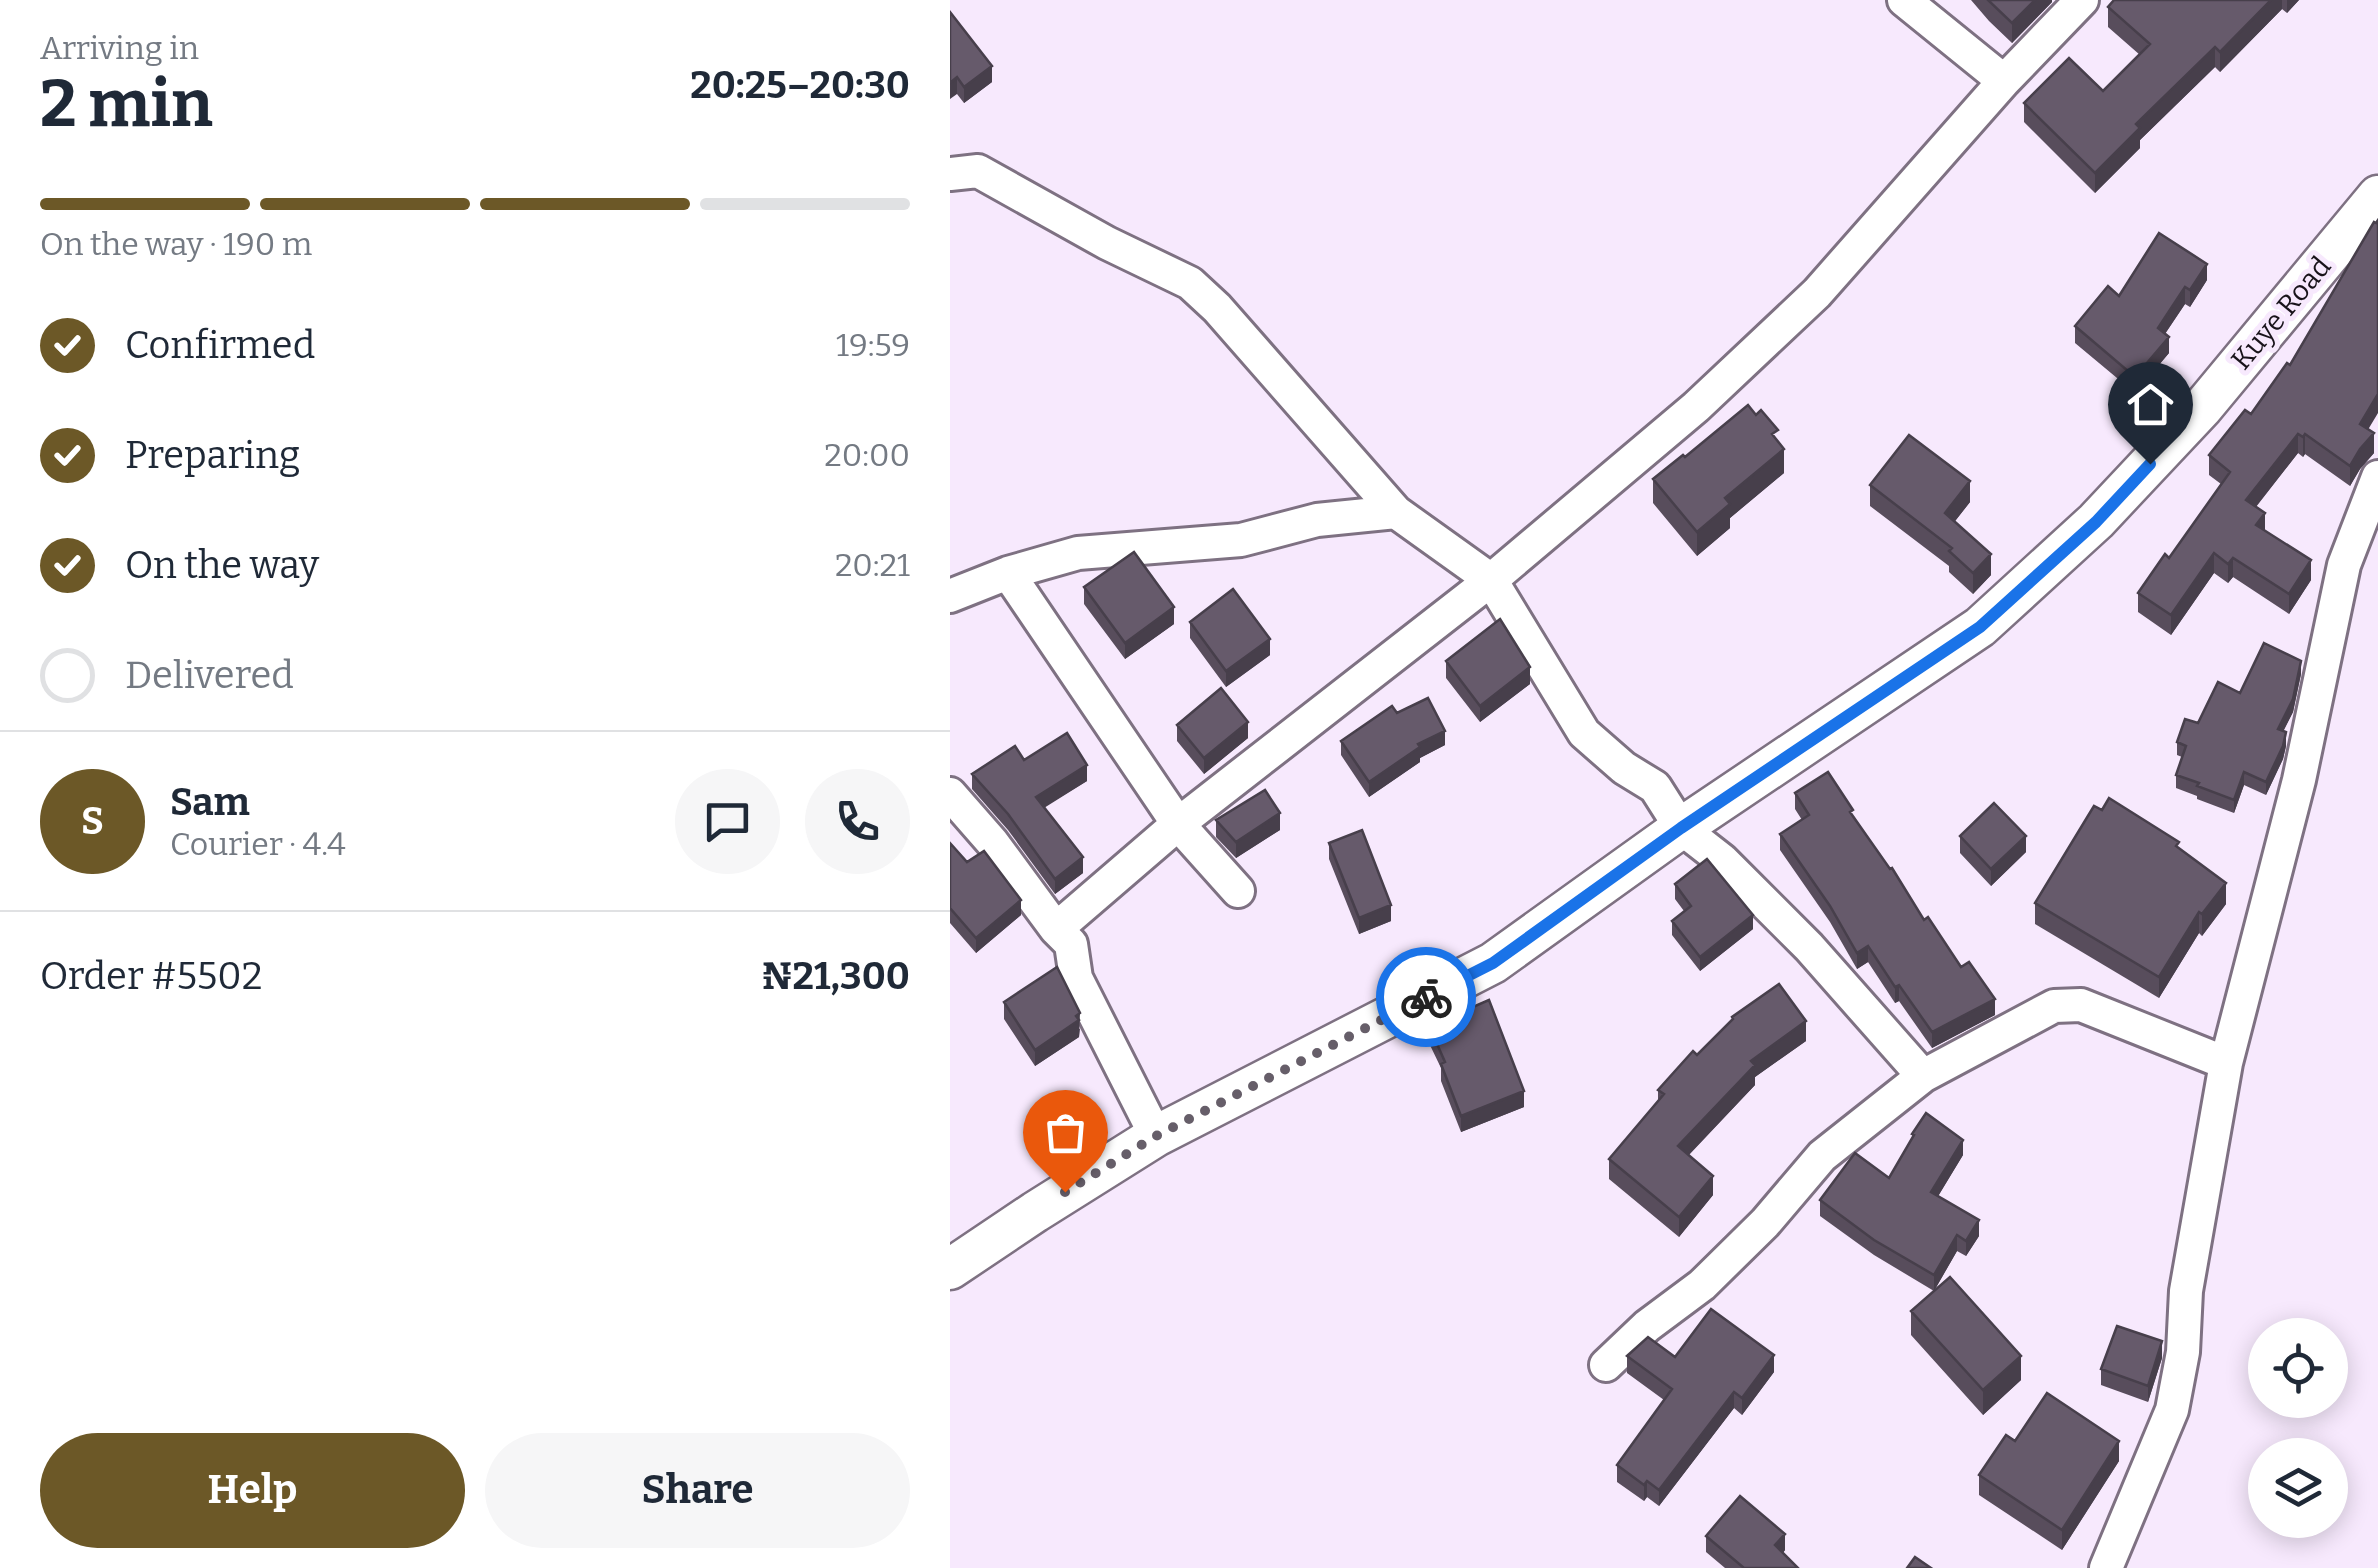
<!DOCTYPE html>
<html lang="en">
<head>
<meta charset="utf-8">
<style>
  :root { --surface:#fff; --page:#f6f6f7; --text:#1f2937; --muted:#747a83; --line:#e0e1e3; --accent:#6c5827 }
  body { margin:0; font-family:Bitter,serif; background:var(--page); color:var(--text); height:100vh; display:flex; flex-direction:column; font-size:38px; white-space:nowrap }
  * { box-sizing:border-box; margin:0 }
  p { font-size:32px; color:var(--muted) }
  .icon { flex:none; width:55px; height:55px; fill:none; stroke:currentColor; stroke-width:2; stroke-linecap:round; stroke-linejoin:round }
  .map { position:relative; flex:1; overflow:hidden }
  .side { display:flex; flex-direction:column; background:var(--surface); width:950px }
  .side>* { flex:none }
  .fabs { position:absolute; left:1298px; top:1318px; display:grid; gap:20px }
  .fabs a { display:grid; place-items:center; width:100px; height:100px; border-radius:50%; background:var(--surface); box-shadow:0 5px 25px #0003; font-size:50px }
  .pin { position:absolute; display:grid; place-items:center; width:85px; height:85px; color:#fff; margin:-102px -42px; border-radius:50% 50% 50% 0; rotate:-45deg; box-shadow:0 0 10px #0007 }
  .pin .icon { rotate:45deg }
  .courier { position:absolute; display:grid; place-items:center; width:100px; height:100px; margin:-50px; border:8px solid #1a73e8; border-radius:50%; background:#fff; color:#222; box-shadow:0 2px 12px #0007 }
  .head em { font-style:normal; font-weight:700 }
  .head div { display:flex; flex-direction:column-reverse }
  .head { display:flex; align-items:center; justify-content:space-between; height:170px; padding:0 40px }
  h1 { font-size:65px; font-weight:700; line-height:75px }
  .bar { display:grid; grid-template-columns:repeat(4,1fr); gap:15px 10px; align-content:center; height:120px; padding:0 40px }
  .bar i { height:12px; border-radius:8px; background:var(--line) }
  .bar .on { background:var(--accent) }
  .bar p { grid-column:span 4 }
  .line { display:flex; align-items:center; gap:25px; padding:0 40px; border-top:2px solid var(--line) }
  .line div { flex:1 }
  .round { display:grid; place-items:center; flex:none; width:105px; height:105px; border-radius:52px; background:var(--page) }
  ol { padding:0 40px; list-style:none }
  li { display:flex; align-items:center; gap:30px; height:110px }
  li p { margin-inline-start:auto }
  li .icon { padding:10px; border-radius:50%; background:var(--accent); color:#fff; stroke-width:4 }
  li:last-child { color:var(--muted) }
  li i { width:55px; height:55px; border:5px solid var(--line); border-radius:50% }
  .button { display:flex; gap:20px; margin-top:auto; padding:20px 40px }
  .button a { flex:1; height:115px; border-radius:60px; background:var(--accent); color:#fff; font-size:40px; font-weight:700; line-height:115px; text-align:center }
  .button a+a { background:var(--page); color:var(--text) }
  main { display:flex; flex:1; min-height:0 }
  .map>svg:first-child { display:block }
</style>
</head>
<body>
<main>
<section class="side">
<div class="head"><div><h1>2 min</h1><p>Arriving in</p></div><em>20:25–20:30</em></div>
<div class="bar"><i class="on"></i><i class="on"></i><i class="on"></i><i></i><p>On the way · 190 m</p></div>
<ol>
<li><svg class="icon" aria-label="check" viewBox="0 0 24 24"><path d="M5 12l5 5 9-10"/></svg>Confirmed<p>19:59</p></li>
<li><svg class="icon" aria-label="check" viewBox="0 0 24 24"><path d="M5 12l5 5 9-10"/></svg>Preparing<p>20:00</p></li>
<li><svg class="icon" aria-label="check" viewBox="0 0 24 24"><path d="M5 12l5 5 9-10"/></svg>On the way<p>20:21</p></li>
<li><i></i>Delivered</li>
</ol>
<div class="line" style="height:180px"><b class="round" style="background:var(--accent);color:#fff">S</b><div><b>Sam</b><p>Courier · 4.4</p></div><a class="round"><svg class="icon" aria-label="chat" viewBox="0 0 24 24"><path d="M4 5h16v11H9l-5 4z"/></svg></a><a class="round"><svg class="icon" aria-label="phone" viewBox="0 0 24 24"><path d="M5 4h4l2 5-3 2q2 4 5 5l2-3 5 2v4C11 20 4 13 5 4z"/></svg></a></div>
<div class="line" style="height:130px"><div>Order #5502</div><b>₦21,300</b></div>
<div class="button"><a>Help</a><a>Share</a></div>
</section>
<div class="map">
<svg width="1428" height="1568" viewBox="0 0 1428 1568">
  <rect width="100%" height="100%" fill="#f7e9fd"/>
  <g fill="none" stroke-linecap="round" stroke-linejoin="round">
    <defs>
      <path id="minor" d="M954,0L1054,81
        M0,174L28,171L157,243L240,283L267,308L446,512L541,580L634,733L674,768L705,787L731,828L772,860L859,947L973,1076
        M58,573L228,824L288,891
        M0,596L58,573L128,553L291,540L367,520L446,512
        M0,794L42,842L106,929
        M206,1136L126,978L121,944L106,929L228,824L541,580L746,407L867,293L1054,81L1132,0
        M656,1365L697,1326L752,1285L815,1223L872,1156L973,1076L1104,1006L1131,1005L1276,1063
        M1156,1568L1222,1410L1233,1352L1236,1291L1276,1063L1349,780L1394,565L1428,477"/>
      <path id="tertiary" d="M0,1269L85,1212L206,1136L543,963L731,828L1030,627L1146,521L1253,407L1428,196"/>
    </defs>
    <use href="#minor" stroke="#7e7182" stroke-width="38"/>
    <use href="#tertiary" stroke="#7e7182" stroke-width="45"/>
    <use href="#minor" stroke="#fff" stroke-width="32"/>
    <use href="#tertiary" stroke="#fff" stroke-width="40"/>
  </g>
  <path fill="#584d5c" d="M1021,0H1102V2L1062,43L1039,21Z
    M1164,0H1349L1337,13L1332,9L1270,72L1265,67L1190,140V148L1145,193L1074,122V103L1153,91L1190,55L1158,27V7Z
    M0,12L42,82L14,103L7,94Z
    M1257,280L1240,307L1235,304L1215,334L1219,353L1185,393L1125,343V326L1169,296Z
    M1301,414L1418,429L1424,453L1410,469L1400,486L1355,454L1353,457L1348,453L1306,507L1315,531L1361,580L1339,614L1283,577L1278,583L1264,573L1221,635L1188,612V593L1219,558L1271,484L1259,475V455Z
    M828,441L834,473L780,518V528L747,556L703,503V479L735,457Z
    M920,485L1020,502L1005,521L1041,575L1023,594L999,572V566L920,506Z
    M134,587L224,624L175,659L134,604Z
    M240,622L320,655L276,687L240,638Z
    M496,661L580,684L530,722L496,678Z
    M1351,674L1343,712L1333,731L1336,746L1333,759L1316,795L1294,785L1284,813L1247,799V796L1226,788V775L1232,757L1227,755V742L1248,723L1290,693Z
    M447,713L495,745L470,758V762L419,797L391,755V741Z
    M227,725L298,738L254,774L227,741Z
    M74,760L137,781L94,807L133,873L105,894L58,830L22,789V774Z
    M845,793L903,817L974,920L1045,1015L982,1048L949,1001L945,1003L918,962L907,969L880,922L830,850V834L852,820L845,809Z
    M1152,810L1229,848L1276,904L1252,936L1249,933L1209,998L1085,924V903Z
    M266,820L330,830L286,858L266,837Z
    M1010,836L1076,852L1041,886L1010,853Z
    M0,843L17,862L71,915L26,953L0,923Z
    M379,843L441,921L409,934L379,859Z
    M725,884L803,929L750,971L722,935V921L734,911L725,899Z
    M54,1002L130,1029L129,1037L85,1066L54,1019Z
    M782,1017L856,1041L805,1077V1085L739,1155L763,1195L729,1237L659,1179V1159L708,1101V1090L782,1021Z
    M479,1026L549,1028L574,1107L511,1132L491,1081V1068L479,1043Z
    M962,1134L1013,1155L988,1196L1029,1236L1016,1256L1007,1251L984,1291L924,1255L870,1216V1200L939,1178L962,1138Z
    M961,1311L1071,1380L1033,1415L961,1335Z
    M677,1356L725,1357L824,1372L792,1415L784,1408L709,1506L697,1497L694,1501L667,1482V1465L714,1400L677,1373Z
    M1212,1358L1198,1402L1151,1385V1369Z
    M1065,1441L1169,1461L1112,1550L1029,1495V1475Z
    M756,1536L835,1550L833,1553L848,1568H775L756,1552Z"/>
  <path fill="#473f4b" d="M1085,0H1102V2L1062,43V23Z
    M1321,0H1332V9L1270,72V52Z
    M1337,0H1349L1337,13Z
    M1265,47V67L1190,140V148L1145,193V173L1186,124Z
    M42,66V82L14,103V87Z
    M7,77V94L0,99V83Z
    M1257,264V280L1240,307V290Z
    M1235,287V304L1208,344V328Z
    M1219,337V353L1185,393V377Z
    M1428,394V413L1410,443V424Z
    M1424,433V453L1410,469L1400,486V466L1410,449Z
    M1348,434V453L1296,519V500Z
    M1355,434V454L1353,457V437Z
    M834,449V473L780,518V528L747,556V532L775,498Z
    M1020,481V502L995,534V513Z
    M1315,513V533L1306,525Z
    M1264,553V573L1221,635V615Z
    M1041,554V575L1023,594V573Z
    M1283,558V577L1278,583V564Z
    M1361,560V580L1339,614V594Z
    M224,607V624L175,659V643Z
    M320,639V655L276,687V671Z
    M1351,661V674L1343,712L1328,742V729Z
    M580,667V684L530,722V706Z
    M298,722V738L254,774V758Z
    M495,731V745L470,758V762L419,797V782L468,744Z
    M1336,732V746L1333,759L1316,795V782Z
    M137,765V781L86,813V797Z
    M1294,772V785L1284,813V800Z
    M330,813V830L286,858V842Z
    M1076,836V852L1041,886V869Z
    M133,857V873L105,894V879Z
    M1276,883V904L1252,936V914Z
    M71,900V915L26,953V938Z
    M441,905V921L409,934V918Z
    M1249,912V933L1209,998V977Z
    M803,915V929L750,971V957Z
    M918,946V962L907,969V953Z
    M949,985V1001L945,1003V987Z
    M1045,999V1015L982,1048V1032Z
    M130,1013L129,1037L85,1066V1050Z
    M856,1021V1041L805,1077V1085L728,1166V1146L801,1061Z
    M574,1091V1107L511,1132V1116Z
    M1013,1140V1155L981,1208V1192Z
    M763,1176V1195L729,1237V1217Z
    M1029,1220V1236L1016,1256V1241Z
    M1007,1235V1251L984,1291V1275Z
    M1212,1341V1358L1198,1402V1386Z
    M824,1355V1372L792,1415V1398Z
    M1071,1356V1380L1033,1415V1390Z
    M784,1392V1408L709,1506V1490Z
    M1169,1441V1461L1112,1550V1530Z
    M697,1481V1497L694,1501V1485Z
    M835,1534V1550L825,1562V1545Z"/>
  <path fill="#665a6b" stroke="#473f4b" stroke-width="2.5" d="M1038,0H1085L1062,23Z
    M1164,0H1321L1270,52L1265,47L1186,124L1190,128L1145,173L1074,103L1119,58L1153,91L1200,44L1158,7Z
    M0,12L42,66L14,87L7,77L0,83Z
    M1428,220V394L1410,424L1424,433L1410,449L1400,466L1355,434L1353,437L1348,434L1296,500L1315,513L1306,525L1361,560L1339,594L1283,558L1278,564L1264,553L1221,615L1188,593L1215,554L1219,558L1280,472L1259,455L1295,410L1301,414L1337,363L1340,365L1424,222L1426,223Z
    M1209,233L1257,264L1240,290L1235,287L1208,328L1219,337L1185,377L1125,326L1158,286L1169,296Z
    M798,405L806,415L811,410L828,430L822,434L834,449L775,498L780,504L747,532L703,479L733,455L735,457Z
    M959,435L1020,481L995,513L1041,554L1023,573L999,551L1002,548L920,485Z
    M184,552L224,607L175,643L134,587Z
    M283,589L320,639L276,671L240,622Z
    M550,619L580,667L530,706L496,661Z
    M1314,643L1351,661L1343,699L1328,729L1336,732L1333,746L1316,782L1294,772L1284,800L1247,786L1249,783L1226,775L1236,746L1227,742L1235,719L1248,723L1268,682L1290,693Z
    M271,688L298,722L254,758L227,725Z
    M478,698L495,731L468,744L470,747L419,782L391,741L442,706L447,713Z
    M117,733L137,765L86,797L133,857L105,879L58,814L22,774L65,746L74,760Z
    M878,772L903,810L900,812L940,869L942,868L974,920L978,917L1011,967L1019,962L1045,999L982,1032L949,985L945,987L918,946L907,953L880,906L830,834L859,815L845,793Z
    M315,790L330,813L286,842L266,820Z
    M1159,798L1229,842L1226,846L1276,883L1252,914L1249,912L1209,977L1085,903L1144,806L1152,810Z
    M1044,803L1076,836L1041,869L1010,836Z
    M412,830L441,905L409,918L379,843Z
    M0,843L17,862L34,851L71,900L26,938L0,908Z
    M757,859L803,915L750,957L722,921L741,906L725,884Z
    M107,967L130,1013L126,1016L129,1020L85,1050L54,1002Z
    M829,984L856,1021L801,1061L805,1065L728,1146L763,1176L729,1217L659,1159L714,1094L708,1090L743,1051L747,1055L783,1019L782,1017Z
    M539,1000L574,1091L511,1116L491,1064L495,1062L479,1026Z
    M976,1113L1013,1140L981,1192L1029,1220L1016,1241L1007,1235L984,1275L924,1240L870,1200L905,1153L939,1178L964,1135L962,1134Z
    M1000,1277L1071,1356L1033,1390L961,1311Z
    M761,1309L824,1355L792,1398L784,1392L709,1490L697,1481L694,1485L667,1465L722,1389L677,1356L698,1337L725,1357Z
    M1167,1326L1212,1341L1198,1386L1151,1369Z
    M1097,1393L1169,1441L1112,1530L1029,1475L1056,1435L1065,1441Z
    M790,1496L835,1534L825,1545L848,1568H794L756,1536Z
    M965,1557L981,1568H957Z"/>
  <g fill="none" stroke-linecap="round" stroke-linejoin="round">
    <path stroke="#665e69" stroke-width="10" stroke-dasharray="0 18" d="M115,1192L206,1136L476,997"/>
    <path stroke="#1a73e8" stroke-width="12" d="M476,997L543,963L731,828L1030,627L1146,522L1200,464"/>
  </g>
  <g text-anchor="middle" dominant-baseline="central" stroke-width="10" stroke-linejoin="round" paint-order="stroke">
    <g font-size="28" fill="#18131a" stroke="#f7e9fd">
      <text transform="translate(1331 313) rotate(-50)">Kuye Road</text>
    </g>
  </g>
</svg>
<div class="fabs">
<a><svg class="icon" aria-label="locate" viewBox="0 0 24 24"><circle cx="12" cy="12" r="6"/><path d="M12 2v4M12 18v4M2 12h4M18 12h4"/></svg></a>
<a><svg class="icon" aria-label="layers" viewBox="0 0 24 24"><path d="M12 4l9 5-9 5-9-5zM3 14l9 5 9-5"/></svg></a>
</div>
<div class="pin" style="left:115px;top:1192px;background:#ea580c"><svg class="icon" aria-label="bag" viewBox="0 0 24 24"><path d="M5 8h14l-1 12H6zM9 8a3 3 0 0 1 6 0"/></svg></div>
<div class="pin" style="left:1200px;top:464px;background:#1f2937"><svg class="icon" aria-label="home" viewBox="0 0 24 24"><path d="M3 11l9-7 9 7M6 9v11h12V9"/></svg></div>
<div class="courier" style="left:476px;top:997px"><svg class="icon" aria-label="bike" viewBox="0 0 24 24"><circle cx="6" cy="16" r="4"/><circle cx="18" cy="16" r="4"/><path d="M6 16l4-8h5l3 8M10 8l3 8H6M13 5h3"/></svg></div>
</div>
</main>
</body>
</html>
